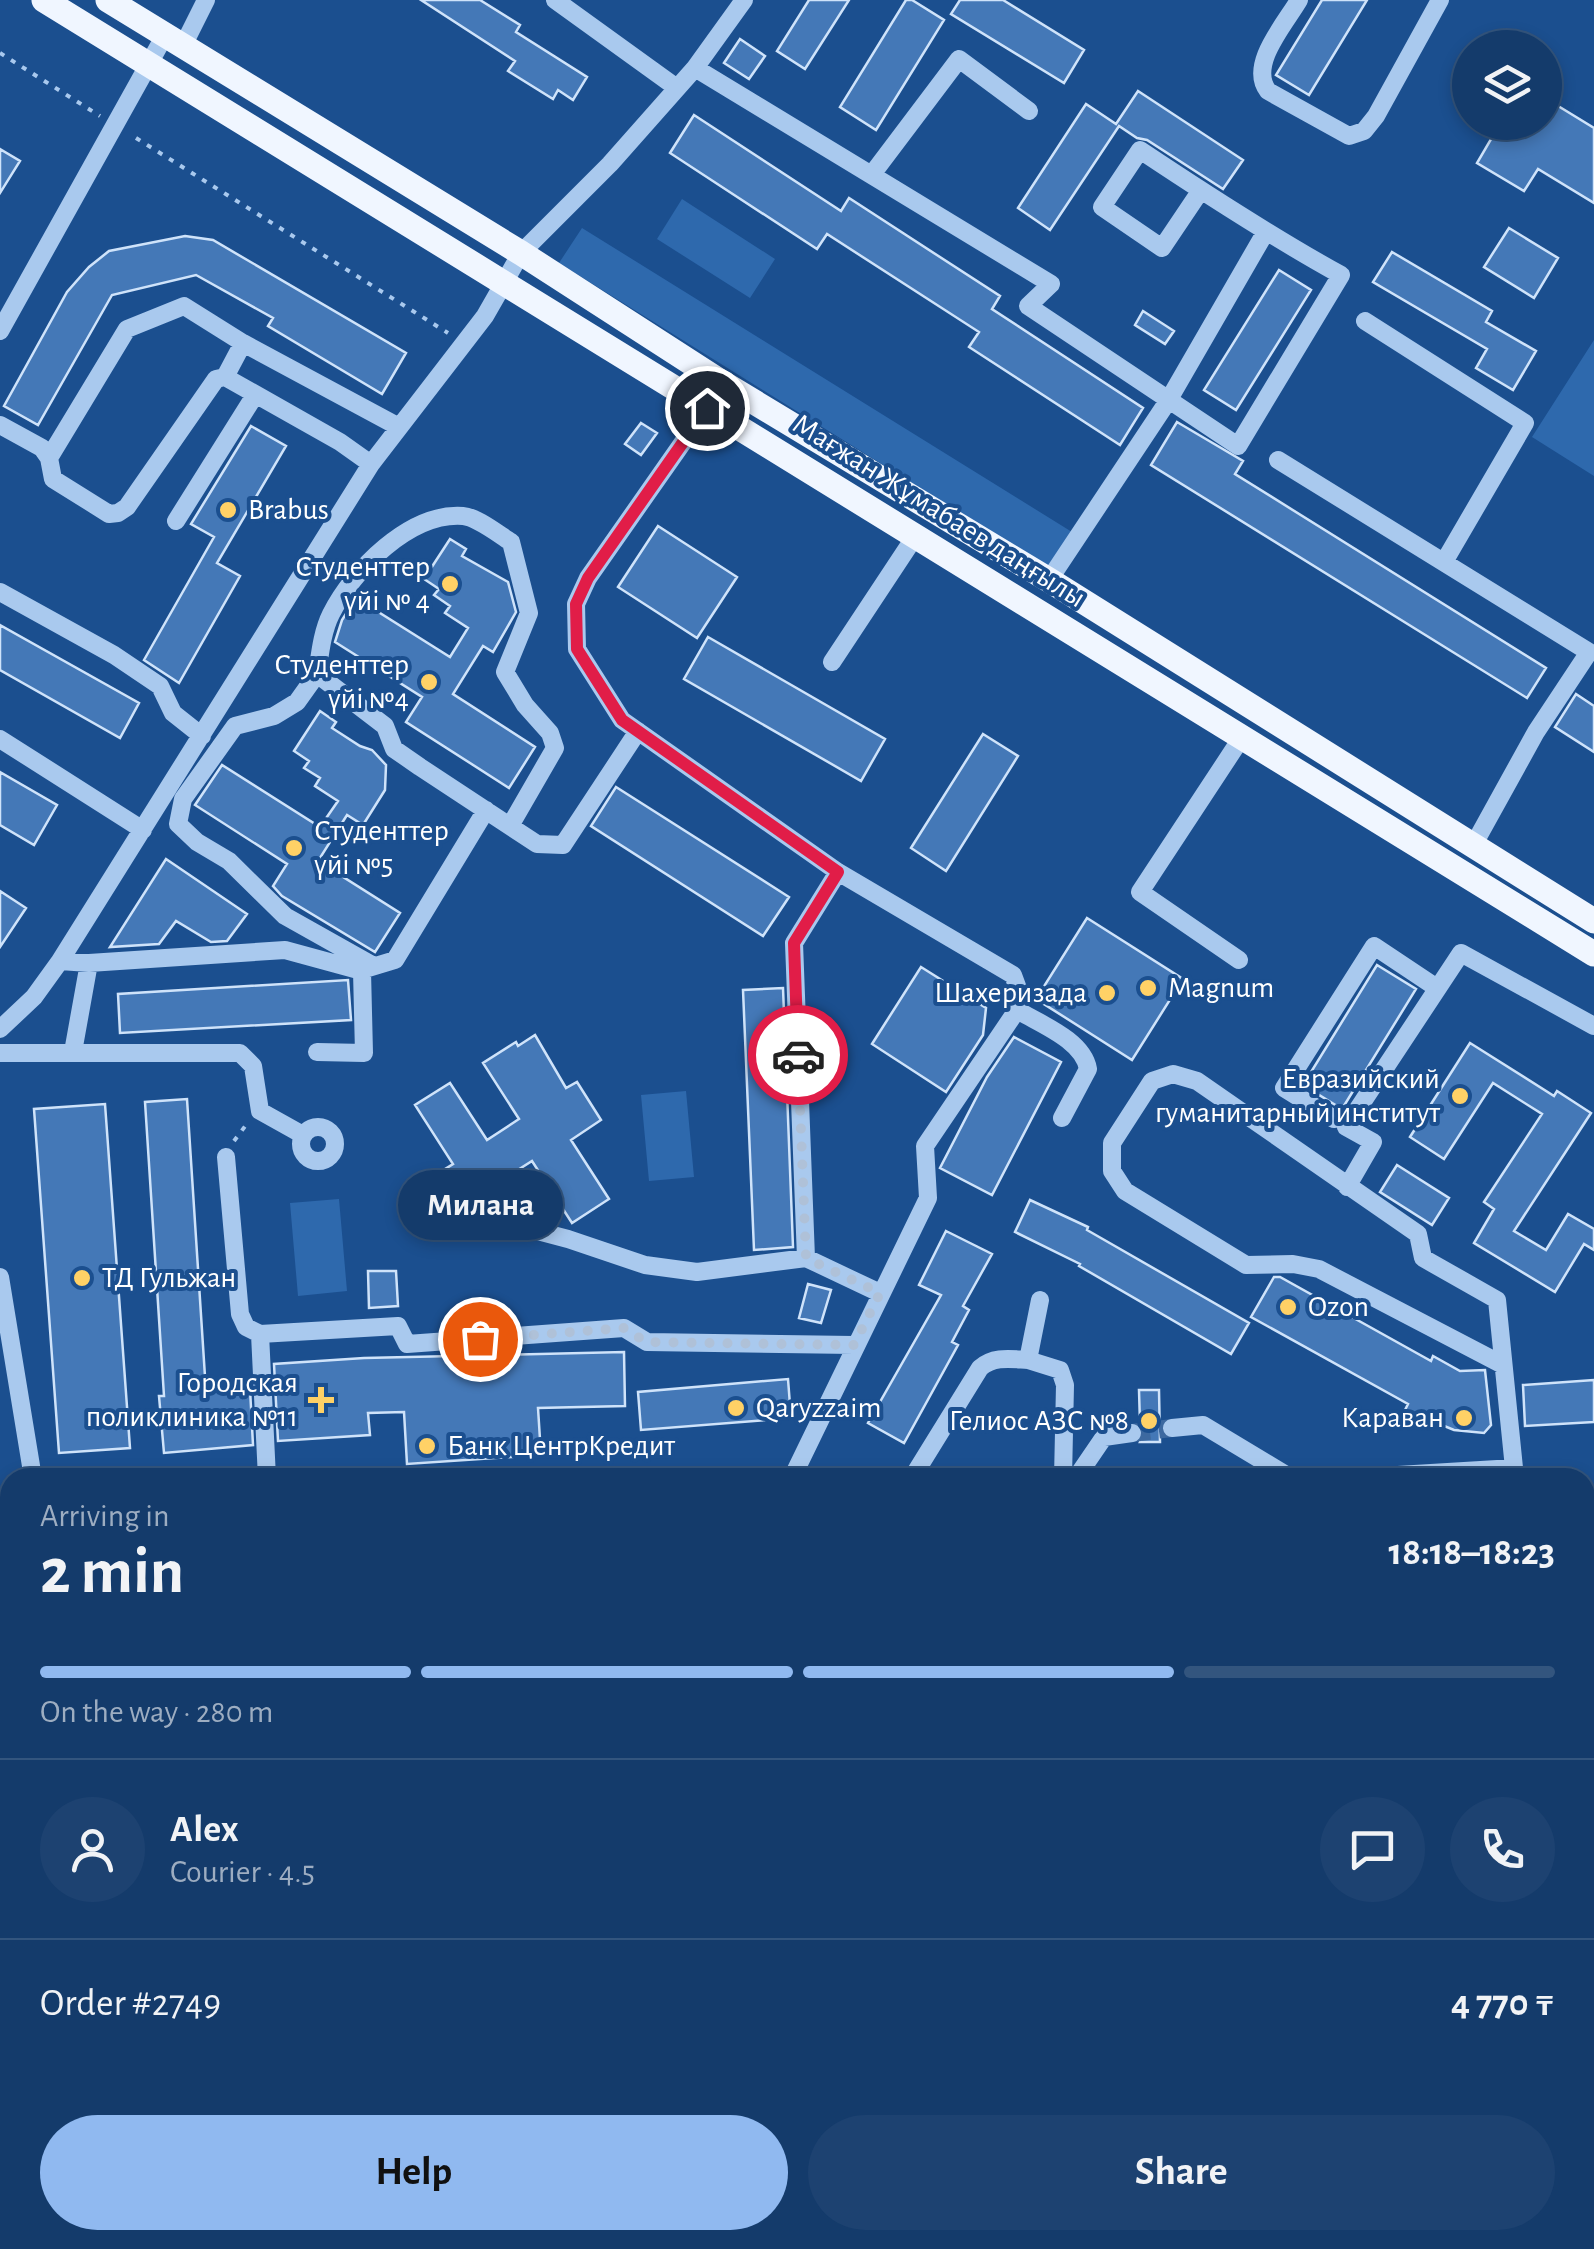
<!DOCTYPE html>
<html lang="en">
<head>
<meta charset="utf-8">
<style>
  :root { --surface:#143b6b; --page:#1d4271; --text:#f1f3f6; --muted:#9dadc1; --line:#33557e; --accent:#90b9f0 }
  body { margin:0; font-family:"Alegreya Sans",sans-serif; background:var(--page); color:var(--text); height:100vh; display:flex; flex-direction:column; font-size:38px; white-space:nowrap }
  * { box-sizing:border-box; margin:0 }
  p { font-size:32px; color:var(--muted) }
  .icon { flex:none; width:55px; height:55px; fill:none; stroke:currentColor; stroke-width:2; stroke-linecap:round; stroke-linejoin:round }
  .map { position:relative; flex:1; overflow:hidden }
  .details { position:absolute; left:0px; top:1468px; width:1595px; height:782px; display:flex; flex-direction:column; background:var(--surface); border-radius:30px 30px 0 0; box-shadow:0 5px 15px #0003,0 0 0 2px var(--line) }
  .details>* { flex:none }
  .fabs { position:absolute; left:1452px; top:30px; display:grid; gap:20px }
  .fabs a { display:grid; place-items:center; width:110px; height:110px; border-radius:50%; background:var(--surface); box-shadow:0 5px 15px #0003,0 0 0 2px var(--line); font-size:50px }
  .pin { position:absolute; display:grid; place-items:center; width:85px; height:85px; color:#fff; margin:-42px; border:5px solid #fff; border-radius:50%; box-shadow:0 2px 10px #0007 }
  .courier { position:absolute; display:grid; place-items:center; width:100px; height:100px; margin:-50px; border:8px solid #e11d48; border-radius:50%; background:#fff; color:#222; box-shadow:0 2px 12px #0007 }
  .bubble { position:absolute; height:70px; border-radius:35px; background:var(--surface); box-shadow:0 5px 15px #0003,0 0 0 2px var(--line); font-size:32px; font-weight:700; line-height:70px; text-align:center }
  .head em { font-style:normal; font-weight:700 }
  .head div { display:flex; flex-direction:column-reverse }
  .head { display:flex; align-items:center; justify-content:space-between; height:170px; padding:0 40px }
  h1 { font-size:65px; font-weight:700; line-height:75px }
  .bar { display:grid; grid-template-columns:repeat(4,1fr); gap:15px 10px; align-content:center; height:120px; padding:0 40px }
  .bar i { height:12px; border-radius:8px; background:var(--line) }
  .bar .on { background:var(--accent) }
  .bar p { grid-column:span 4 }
  .line { display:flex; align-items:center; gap:25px; padding:0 40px; border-top:2px solid var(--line) }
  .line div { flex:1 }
  .round { display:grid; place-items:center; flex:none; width:105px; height:105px; border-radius:52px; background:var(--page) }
  .button { display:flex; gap:20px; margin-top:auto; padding:20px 40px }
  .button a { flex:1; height:115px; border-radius:60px; background:var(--accent); color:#111; font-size:40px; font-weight:700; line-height:115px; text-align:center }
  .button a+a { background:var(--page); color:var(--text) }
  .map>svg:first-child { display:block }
</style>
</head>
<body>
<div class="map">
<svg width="1594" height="2249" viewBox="0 0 1594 2249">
  <rect width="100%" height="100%" fill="#1b4f8f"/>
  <path fill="#2e69ad" d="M682,199L775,259L750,298L657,239Z
    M582,228L1072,532L1047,567L559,263Z
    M1594,340V476L1532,437Z
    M686,1091L694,1177L649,1181L641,1095Z
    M339,1199L347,1291L298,1296L290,1203Z"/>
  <path fill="#4478b7" stroke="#cfe3fa" stroke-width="2.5" d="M421,0H480L520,25L516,32L587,77L573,100L558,90L553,99L508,71L515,61Z
    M809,0H849L805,69L777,51Z
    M906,0H912L944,20L876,130L840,107Z
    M960,0H1003L1084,50L1064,83L951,14Z
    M1322,0H1367L1309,95L1276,75Z
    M740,39L765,56L749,79L724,63Z
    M1138,91L1243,160L1223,189L1147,140L1137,138L1119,126L1050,230L1018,208L1086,104L1116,124Z
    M1545,98L1594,128V203L1538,169L1524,191L1477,163L1501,122H1545Z
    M694,115L841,211L849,198L1000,296L992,309L1143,408L1120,445L969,347L979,332L827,234L817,249L670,153Z
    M0,149L20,161L0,193Z
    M1509,228L1558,258L1534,298L1484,267Z
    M185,236L213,240L406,353L382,394L268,326L273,318L196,275L112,295L38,425L4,406L67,292L89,267L109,251Z
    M1392,252L1492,311L1486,322L1536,351L1513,390L1476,368L1487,349L1373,282Z
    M1279,270L1311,290L1236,410L1204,390Z
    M1143,311L1174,331L1165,344L1135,325Z
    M1177,422L1243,461L1235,474L1546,668L1527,698L1151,465Z
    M641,423L657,433L641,455L625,444Z
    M251,426L286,446L217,563L240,576L179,683L144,660L214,537L191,524Z
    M658,526L737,577L697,638L618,587Z
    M450,539L466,549L462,556L508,582L516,612L493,652L483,646L453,694L535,747L509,788L406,722L422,697L335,642L342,620L356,598L450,657L468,628L445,613L450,606L434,595L439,589L424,579Z
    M0,625L139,703L120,738L0,670Z
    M708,637L885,739L861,781L684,679Z
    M1576,694L1594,706V752L1555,727Z
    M320,711L336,722L332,728L360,746L372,750L386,765L385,790L363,825L347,815L318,861L400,913L375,952L282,896L273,886L287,864L195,805L222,765L320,827L338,801L315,786L320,778L304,768L309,761L294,751Z
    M983,734L1018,756L946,871L911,848Z
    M0,772L57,805L34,845L0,825Z
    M616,787L789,897L763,936L591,826Z
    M166,859L247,914L227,941L211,942L176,921L159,944L110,947Z
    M0,891L26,908L0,947Z
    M1087,918L1183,979L1132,1060L1036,999Z
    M1377,965L1416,989L1342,1109L1303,1085Z
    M921,967L986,1008L983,1035L946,1092L872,1044Z
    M348,980L351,1020L120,1033L118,994Z
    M783,988L793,1247L754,1250L743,990Z
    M535,1035L566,1088L577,1082L601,1120L571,1140L609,1199L572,1223L532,1161L442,1218L421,1184L453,1164L415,1105L450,1083L487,1140L519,1119L483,1063L516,1042L518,1046Z
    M1014,1037L1061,1062L992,1195L940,1168L987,1077Z
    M1470,1043L1554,1096L1557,1091L1591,1113L1514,1231L1546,1250L1568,1214L1594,1229V1250L1584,1244L1555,1292L1474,1243L1494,1209L1484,1202L1542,1114L1493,1083L1444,1159L1410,1137Z
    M187,1099L206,1392L250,1389L253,1445L164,1453L159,1396H164L145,1102Z
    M105,1104L130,1448L59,1453L34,1109Z
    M1397,1165L1449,1198L1432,1225L1380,1192Z
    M1030,1200L1088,1227L1087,1230L1249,1323L1231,1354L1079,1266L1080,1264L1015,1232Z
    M946,1231L992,1254L963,1306L969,1310L952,1342L958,1345L904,1443L868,1423L941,1295L919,1285Z
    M368,1271H396L398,1306L369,1308Z
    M1274,1277H1280L1431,1361L1433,1356L1460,1371L1485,1370L1491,1425L1484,1433L1454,1430L1405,1410L1408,1404L1251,1317Z
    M808,1284L831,1290L821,1323L799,1318Z
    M624,1352L625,1406L538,1408L541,1455L407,1464L404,1412L368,1413L370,1435L278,1441L274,1364L364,1358Z
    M788,1379L791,1418L641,1430L638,1392Z
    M1594,1380V1422L1525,1426L1523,1385Z
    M1139,1390H1159L1160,1442H1140L1144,1432L1140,1424Z"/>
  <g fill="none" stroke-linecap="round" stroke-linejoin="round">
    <path stroke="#3d69a0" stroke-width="18" stroke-dasharray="18 9" stroke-linecap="butt" d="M1132,1433L1172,1428"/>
    <path stroke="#a9c9ee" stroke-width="4" stroke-dasharray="5 8" stroke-linecap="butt" d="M0,53L100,116
      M136,138L448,333
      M234,1141L246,1125
      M0,1525H10
      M1585,1610L1594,1609
      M0,1653H10
      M0,1670L10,1669
      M1585,1671H1594"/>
    <path stroke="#a9c9ee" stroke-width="18" d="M555,0L677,88
      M1299,0C1285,24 1248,65 1268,91L1349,136L1364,131L1376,116L1440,0
      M183,46L206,0
      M695,68L1051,284L1028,306L1238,446L1341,275C1272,237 1206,194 1140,150L1102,207L1162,248L1201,190
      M873,173L959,59L1029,111
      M1365,321L1525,423L1444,562
      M0,331L165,35
      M243,343L399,427
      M707,408L588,578L576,604L577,649L622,720L838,872L1013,975L1020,994L1017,1010L925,1146L928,1198L792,1478
      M0,425L42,448L49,458L53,479L109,514L118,513L127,507L216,379L225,377L340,442L371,464
      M49,458L127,329L184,306L243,343L225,377
      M1278,460L1589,652L1536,732L1473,846
      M176,521L255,395
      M1049,580L1168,401L1265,233
      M0,592L114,655L160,686L173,713L202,736
      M832,662L916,535
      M317,674L297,702L274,716L235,726L183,799L178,824L197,842L229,861L285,916L374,966
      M0,739L143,830
      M510,826L555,748L550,733L525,705L505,672L529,613L511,542C498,534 477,517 463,516C410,512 353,570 331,614C322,632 320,654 317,674L385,726L394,749L420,767L537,844L563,845L638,731
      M838,872L794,943L806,1258L880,1293
      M1239,960L1140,892L1242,737
      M60,961L89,963L285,950L362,971L364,1053L317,1052
      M362,970L395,960L486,810
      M1017,1010C1040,1024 1083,1040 1088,1069L1062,1118
      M0,1029L34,997L60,961L371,464L485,316L521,253L610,164L695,68L744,0
      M73,1052L89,963
      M0,1053H240L253,1066L260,1111L303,1135
      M1334,1119L1284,1088L1374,946L1437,988
      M301 1144a17 17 0 1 1 34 0a17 17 0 1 1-34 0Z
      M226,1157L240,1314L246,1327L260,1334
      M1347,1187L1373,1142L1346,1127L1461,953L1594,1026
      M492,1219L568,1239L645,1265L697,1272L806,1258
      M0,1277L33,1478
      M1028,1360L1060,1370L1065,1385L1063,1478
      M1503,1365L1319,1269L1293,1264L1246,1265L1125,1191L1112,1171V1143L1152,1081L1173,1074L1197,1081L1418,1234L1423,1258L1497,1300L1515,1478
      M1172,1428L1203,1425L1291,1478
      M267,1478L260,1334L398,1326L407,1344L624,1328L647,1342L854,1345
      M912,1478L980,1368C994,1356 1010,1359 1028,1360L1040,1300
      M1076,1478L1104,1437L1132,1433
      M1348,1478L1514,1468
      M1585,1818L1594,1817
      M0,1859H10
      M1585,1883H1594
      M0,2145L10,2149
      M105,2240V2249
      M279,2240V2249
      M1218,2240L1219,2249
      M1379,2240V2249"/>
    <path stroke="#f0f6ff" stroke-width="25" d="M44,0L1594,954
      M108,0L521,253L721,382L1049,580L1594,921
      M1585,1508H1594
      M1585,1534L1594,1533
      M0,1585H10
      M0,1620L10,1619"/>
  </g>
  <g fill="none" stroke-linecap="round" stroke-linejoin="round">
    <path stroke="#afc1d8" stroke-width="10" stroke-dasharray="0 18" d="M480,1339L624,1328L646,1342L854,1345L880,1293L806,1258L798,1055"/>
    <path stroke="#e11d48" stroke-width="12" d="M707,408L588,578L576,604L577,649L622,720L838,872L794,943L798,1055"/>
  </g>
  <g fill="#ffd166" stroke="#1b4f8f" stroke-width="4">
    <circle cx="228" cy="510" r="10"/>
    <circle cx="450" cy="584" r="10"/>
    <circle cx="429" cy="682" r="10"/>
    <circle cx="294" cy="848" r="10"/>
    <circle cx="1148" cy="988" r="10"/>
    <circle cx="1107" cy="993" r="10"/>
    <circle cx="1460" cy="1096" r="10"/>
    <circle cx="82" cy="1278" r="10"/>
    <circle cx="1288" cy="1307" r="10"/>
    <path d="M316 1385h10v10h10v10h-10v10h-10v-10h-10v-10h10z"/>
    <circle cx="736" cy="1408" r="10"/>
    <circle cx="1464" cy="1418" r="10"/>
    <circle cx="1149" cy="1421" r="10"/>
    <circle cx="427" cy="1446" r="10"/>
  </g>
  <g text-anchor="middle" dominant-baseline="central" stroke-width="8" stroke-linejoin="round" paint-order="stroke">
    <g font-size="30" fill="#fff" stroke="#1b4f8f" text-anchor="start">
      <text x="248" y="510">Brabus</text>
      <text x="430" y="567" text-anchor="end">Студенттер<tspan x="430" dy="34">үйі № 4</tspan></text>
      <text x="409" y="665" text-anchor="end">Студенттер<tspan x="409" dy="34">үйі №4</tspan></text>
      <text x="314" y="831">Студенттер<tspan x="314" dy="34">үйі №5</tspan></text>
      <text x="1168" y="988">Magnum</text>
      <text x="1087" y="993" text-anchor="end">Шахеризада</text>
      <text x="1440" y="1079" text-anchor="end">Евразийский<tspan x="1440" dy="34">гуманитарный институт</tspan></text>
      <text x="102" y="1278">ТД Гульжан</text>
      <text x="1308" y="1307">Ozon</text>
      <text x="298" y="1383" text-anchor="end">Городская<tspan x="298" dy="34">поликлиника №11</tspan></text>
      <text x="756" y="1408">Qaryzzaim</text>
      <text x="1444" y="1418" text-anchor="end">Караван</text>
      <text x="1129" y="1421" text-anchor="end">Гелиос АЗС №8</text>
      <text x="447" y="1446">Банк ЦентрКредит</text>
    </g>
    <g font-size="30" fill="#fff" stroke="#1b4f8f">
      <text transform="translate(939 511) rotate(32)">Мағжан Жұмабаев даңғылы</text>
    </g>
  </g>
</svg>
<div class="fabs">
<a><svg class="icon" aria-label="layers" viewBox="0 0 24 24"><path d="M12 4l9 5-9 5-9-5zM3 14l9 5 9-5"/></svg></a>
</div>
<div class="pin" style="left:480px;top:1339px;background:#ea580c"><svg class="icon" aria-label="bag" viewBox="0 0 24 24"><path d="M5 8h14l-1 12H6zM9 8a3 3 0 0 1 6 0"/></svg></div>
<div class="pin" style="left:707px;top:408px;background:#1f2937"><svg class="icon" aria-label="home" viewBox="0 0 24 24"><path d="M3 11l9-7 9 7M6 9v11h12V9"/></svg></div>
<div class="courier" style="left:798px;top:1055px"><svg class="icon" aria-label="car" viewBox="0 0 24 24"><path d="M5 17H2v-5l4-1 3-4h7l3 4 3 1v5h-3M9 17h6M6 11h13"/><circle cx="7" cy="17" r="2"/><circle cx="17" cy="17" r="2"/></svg></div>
<div class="bubble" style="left:398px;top:1170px;width:165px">Милана</div>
<section class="details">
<div class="head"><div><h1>2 min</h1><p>Arriving in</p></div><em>18:18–18:23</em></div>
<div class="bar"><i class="on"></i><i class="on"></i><i class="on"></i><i></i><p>On the way · 280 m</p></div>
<div class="line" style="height:180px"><a class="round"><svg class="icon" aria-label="person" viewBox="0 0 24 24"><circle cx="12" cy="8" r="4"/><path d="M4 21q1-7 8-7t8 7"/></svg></a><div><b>Alex</b><p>Courier · 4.5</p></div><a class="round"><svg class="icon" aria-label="chat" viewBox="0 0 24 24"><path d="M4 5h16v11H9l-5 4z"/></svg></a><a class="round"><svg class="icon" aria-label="phone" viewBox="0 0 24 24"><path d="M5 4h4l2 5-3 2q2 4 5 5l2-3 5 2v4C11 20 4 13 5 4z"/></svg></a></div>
<div class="line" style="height:130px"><div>Order #2749</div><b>4 770 ₸</b></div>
<div class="button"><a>Help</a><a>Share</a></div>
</section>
</div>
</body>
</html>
